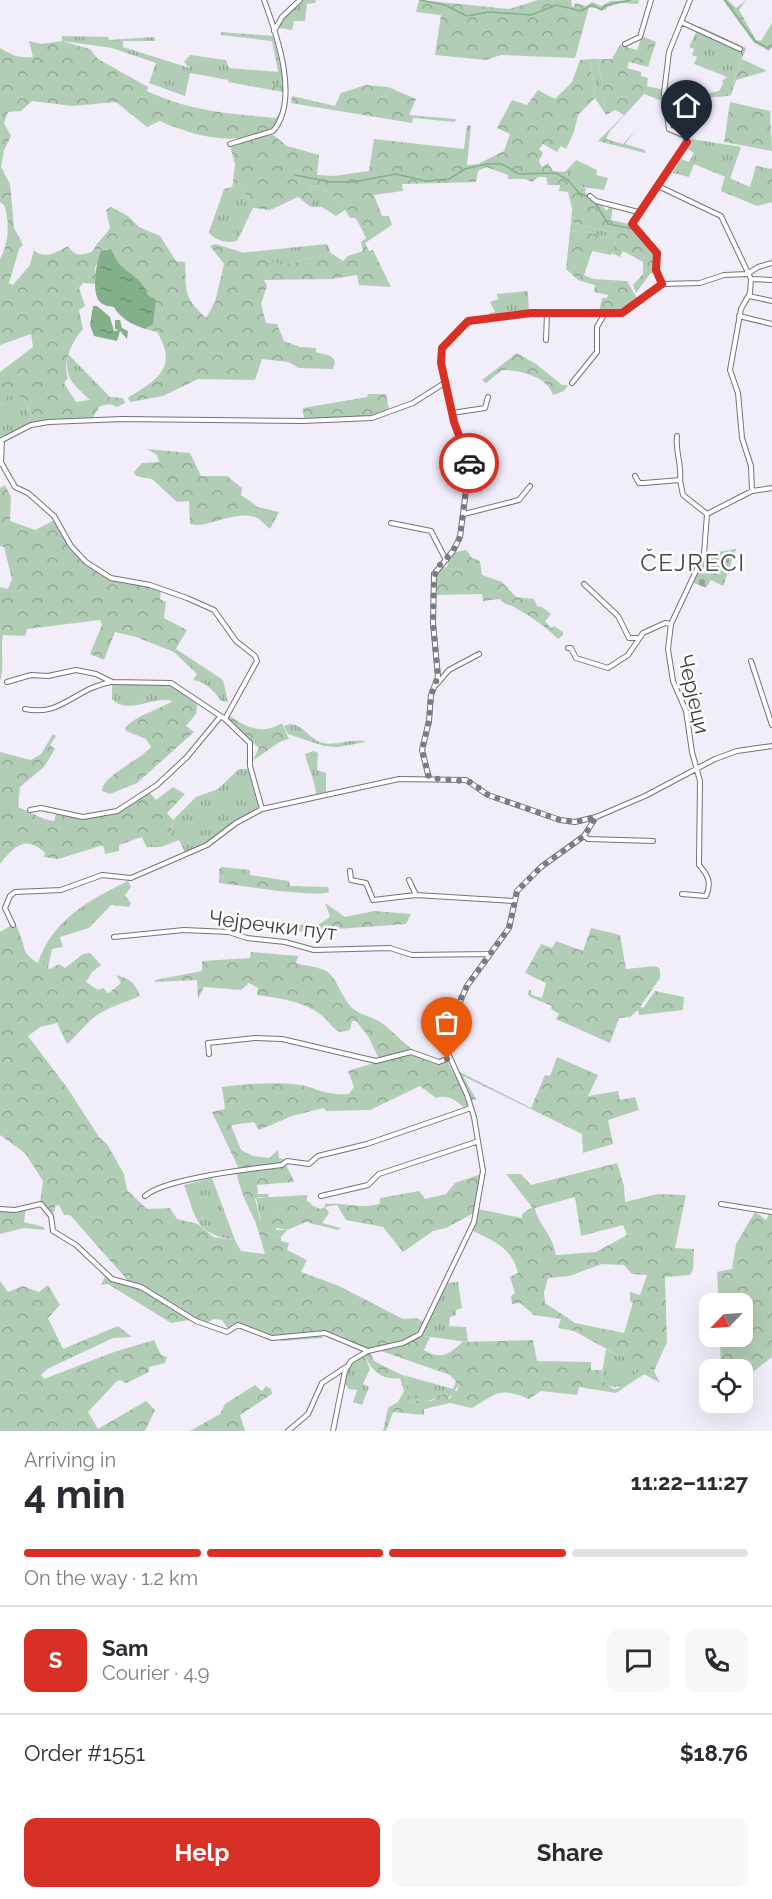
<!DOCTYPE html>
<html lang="en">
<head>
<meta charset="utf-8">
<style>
  :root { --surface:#fff; --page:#f7f7f7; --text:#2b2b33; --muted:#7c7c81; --line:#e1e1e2; --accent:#d93025 }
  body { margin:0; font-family:Raleway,sans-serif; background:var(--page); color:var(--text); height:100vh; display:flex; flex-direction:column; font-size:22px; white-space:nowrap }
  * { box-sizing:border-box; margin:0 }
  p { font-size:20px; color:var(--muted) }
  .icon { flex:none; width:33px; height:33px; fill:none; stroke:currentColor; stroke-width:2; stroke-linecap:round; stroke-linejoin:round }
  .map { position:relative; height:1431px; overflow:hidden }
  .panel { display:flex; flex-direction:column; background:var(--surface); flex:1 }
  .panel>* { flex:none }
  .needle { width:39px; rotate:245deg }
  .buttons { position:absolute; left:699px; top:1293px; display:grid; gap:12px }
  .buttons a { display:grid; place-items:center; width:54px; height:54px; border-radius:12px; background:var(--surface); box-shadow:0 6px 24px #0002; font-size:30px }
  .pin { position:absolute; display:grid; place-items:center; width:51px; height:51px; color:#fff; margin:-62px -26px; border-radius:50% 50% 50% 0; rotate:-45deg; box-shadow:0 0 6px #0007 }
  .pin .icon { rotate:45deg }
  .courier { position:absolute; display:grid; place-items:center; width:60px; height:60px; margin:-30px; border:4px solid #d93025; border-radius:50%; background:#fff; color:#222; box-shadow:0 2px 8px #0007 }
  .overview em { font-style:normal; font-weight:700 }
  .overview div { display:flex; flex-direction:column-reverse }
  .overview { display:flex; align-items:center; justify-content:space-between; height:102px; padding:0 24px }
  h1 { font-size:39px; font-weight:700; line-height:45px }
  .bar { display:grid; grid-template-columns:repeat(4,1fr); gap:9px 6px; align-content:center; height:72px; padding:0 24px }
  .bar i { height:8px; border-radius:4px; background:var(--line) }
  .bar .active { background:var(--accent) }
  .bar p { grid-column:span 4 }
  .line { display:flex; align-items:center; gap:15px; padding:0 24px; border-top:2px solid var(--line) }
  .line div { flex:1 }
  .round { display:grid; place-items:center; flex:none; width:63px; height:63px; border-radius:12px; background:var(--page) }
  .cta { display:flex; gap:12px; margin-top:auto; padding:12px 24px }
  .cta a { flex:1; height:69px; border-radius:12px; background:var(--accent); color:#fff; font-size:24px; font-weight:700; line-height:69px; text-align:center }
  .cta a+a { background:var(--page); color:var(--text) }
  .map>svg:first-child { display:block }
</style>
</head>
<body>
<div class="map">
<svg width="772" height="1431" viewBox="0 0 772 1431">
  <defs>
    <pattern id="grass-tufts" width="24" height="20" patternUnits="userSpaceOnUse" patternTransform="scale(1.5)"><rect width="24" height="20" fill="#b2cdb5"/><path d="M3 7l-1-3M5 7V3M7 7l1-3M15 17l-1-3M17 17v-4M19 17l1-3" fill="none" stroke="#92a895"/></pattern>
    <pattern id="forest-crowns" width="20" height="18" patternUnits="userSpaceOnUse" patternTransform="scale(1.5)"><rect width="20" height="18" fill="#b2cdb5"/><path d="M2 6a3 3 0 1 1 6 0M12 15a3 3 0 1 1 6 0" fill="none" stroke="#92a895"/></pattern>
    <pattern id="cemetery-stones" width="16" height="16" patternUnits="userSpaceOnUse" patternTransform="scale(1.5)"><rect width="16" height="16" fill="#b2cdb5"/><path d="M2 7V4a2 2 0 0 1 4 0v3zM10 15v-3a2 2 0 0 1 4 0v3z" fill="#92a895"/></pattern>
    <pattern id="water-ripples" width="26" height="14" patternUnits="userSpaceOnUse" patternTransform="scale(1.5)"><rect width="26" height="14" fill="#83af8a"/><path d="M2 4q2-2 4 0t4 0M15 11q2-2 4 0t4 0" fill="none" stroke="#6c9072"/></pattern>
  </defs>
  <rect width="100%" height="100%" fill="#f1eefa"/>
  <path fill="url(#grass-tufts)" d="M299,0H316L315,3L307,4L305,21H294L292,30L274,27Z
    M699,26L746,48L728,96L702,98L701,92H692L693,89L699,91L701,86L705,87L709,93L719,91L723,84L722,81L727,77L694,64L697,57L692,55L694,49L689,47Z
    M62,36L108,37L109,40L154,37L155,41H123V47L190,68L184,62L190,55L226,60L229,68L279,72L281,86L229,78L228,80L190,73L185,96L149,83L156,63L112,48L62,41Z
    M590,59H598L606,115L595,98Z
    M692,139L741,147L730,179L694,164L689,177L673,173L681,159L689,162L694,153L686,148Z
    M576,160L597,170L596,175L608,178L604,190L576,186L565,172Z
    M233,182L241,184L253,208L237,241C227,244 214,240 209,232L224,189L232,187Z
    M319,186L347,207L358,218H350L345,210L336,216L322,207H311L313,198L308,187Z
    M571,222L611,233L616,242L614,246L623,251L620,257L612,253L611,255L592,251L597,234L570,231Z
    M327,244L331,253L282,265L240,253Z
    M528,291L529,312L489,317V313L495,312L490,302L498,299L497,294Z
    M68,354L110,397L91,401C74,384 64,380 68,354Z
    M14,387L28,407L30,424L0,437V406Z
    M176,649L223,680L228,702L221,701C215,691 204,681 193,680L197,674L174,652Z
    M112,684H170L183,692L173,701C153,695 128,716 112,699Z
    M290,724C303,724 310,740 323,743C337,746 355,737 366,742L338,747L324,746L288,734L284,726Z
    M313,751L318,753L317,770L326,773V792L316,794C315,779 308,768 305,754Z
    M239,769H248L259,809L212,840L185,852L179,840L161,847H147L144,842H154L172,828L173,820L196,797L218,789Z
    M128,881L131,887L125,895L131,903L129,907L111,905L89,928L60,937L63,947L52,949L48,968L38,963C52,920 89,900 128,881Z
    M212,1178L235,1240C195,1234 197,1220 184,1185Z
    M307,1195V1201L312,1204L284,1205L277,1211L276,1230H287L281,1237L258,1230L255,1221L261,1222L256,1198Z
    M458,1282L462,1308L456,1310V1315L450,1317L449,1326L466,1327L468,1342L424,1336L429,1326L426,1325L446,1283Z
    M606,1349L618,1355L648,1361L651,1371C634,1379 616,1397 601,1380Z
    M364,1354L370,1369L363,1384L369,1387L362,1405L353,1402L357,1390L349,1389L344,1382L349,1367Z
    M403,1375L453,1389L456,1381L459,1385L447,1400L441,1396L426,1402L420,1396L425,1394L415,1392L420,1404L408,1401L405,1385L408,1378Z"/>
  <path fill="url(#forest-crowns)" fill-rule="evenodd" d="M419,0L509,9L538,0H571L573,9L575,3L586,6L592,2L602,6L610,1L639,0L638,4L621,3L607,7L606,10L589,7L575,58L501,55L486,60L435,55L441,15L416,12Z
    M723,0H728L736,8L746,0L739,10L756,40L761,41L772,23V47L769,51L754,43Z
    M221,32L273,36C280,64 297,109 270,131C232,146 196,137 160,121L147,127L116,102L73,106L32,101L21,111L8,112L4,123L11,136L4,150L1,167L10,184L14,228L23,245L19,249L9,283L13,285L30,265L34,250C45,260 57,252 68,246C74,257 83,256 93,251C98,240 105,237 110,228L106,210L111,207L128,216L139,227L160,236L176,261L185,262C187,293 182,295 206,318L215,302L224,264L210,246L216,244L282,265L331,253L343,261L348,256L363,251L361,242L366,238C355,211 342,203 319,186L308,187L313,198L311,207L298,197L270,210L253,208L241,185L233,182L235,164L230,146L272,134L287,146L319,155L317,175L334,176L369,171L374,139L464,149L467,125L471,126L467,165L478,164L504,151L510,134L497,128L512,100L527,105L538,90L555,99L572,82L580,60L590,59L595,98L578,115L574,132L566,149L561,146L557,152L543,144L539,149L543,153L539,161L542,167L548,163L553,171L565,172L568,176L576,177L577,186L586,188L585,193L593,197L607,211L610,205L613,206L611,220L633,225L656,250L657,271L650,274L636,293L633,285L643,274V262L614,246L616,242L609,239L611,233L571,222L572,209L568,192L559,191L560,185H548L546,177H538L532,182L525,179H508V175L486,167L478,171L476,182L402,184L403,191L374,195L382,216H389L392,225L365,243L369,251L373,250L391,287L359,285L357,275L332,279L264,280L267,286L261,304L266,323L277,324L284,341L300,347L316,348V352L331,356L335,362L333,369L299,368L288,362L262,359L255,380L198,379L163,396L130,402L128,398C156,380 179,369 157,332L145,329L149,327L156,299L148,295C143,278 129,275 118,262C115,258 114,253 111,249H106L95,267L96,284L83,283L79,288L85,306L79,310L83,329C72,342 62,361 68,378L64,383L76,402L110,397L123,398L125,403L117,407L110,404L100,406L92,419L42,421L30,424L28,407L14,388L0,406V372L33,347L31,334L0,345V259C9,243 10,222 4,205L0,202V48C13,55 16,58 33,57L29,41L41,44L62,41L90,49L98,59L148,87L147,91C189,111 230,114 276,118L282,109L283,92L228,82L229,77L281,86L272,41L221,35Z
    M642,36L656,42L648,67L629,62L627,68L641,72V76L648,78L647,86L665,90L667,103L644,94L610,131L606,139L623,144L636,130L625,144L645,150V153L598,141L624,115L615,110L606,115L598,59H612L620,45L637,50Z
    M742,59L767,71L736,80L731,95L728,96Z
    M366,85L388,87L416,99L409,115L456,119L455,122L413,118L412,123L291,103L292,96L335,106L341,93Z
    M730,102L770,111L772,151L724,142Z
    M756,166L772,169V202L757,206L721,191L725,176L750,187Z
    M570,231L598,234L584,275L593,279L627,281L638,300L620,312L599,311L602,298H607L608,295L594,292L595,285L578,280L566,269Z
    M517,353L536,364L562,385H568L564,391L553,395C547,376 519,370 502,370L486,383L482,380Z
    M368,394H386L389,410L372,417L304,420L303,408L367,397Z
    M147,449L190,453L201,476H227L242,488L241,495L258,507L279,512L270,529C266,526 263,522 259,519C238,507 206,530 190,524L189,501L177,502L152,479L136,476L134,472L142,463L159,462L157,455Z
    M5,485L11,497L10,521L35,530L55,520C61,529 64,540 70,549C96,582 125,579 161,590L160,599L166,602L164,618L187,630L174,652L136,637L115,632L104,660L90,654L102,625L100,620L27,629L25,636L3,635C0,651 5,666 0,681V587L8,589L12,579L4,547L0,546V488Z
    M466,550L472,558L480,561L482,575L502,582L516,597L534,599L537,606L542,607L551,614L545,621L551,628L554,626L563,632V635L558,639C545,626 531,617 516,608C510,604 505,606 500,599L483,601L482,594L436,595V577L440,567H447L448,561L456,552Z
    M185,689L198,699L196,714L186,726L194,732L137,783L110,794L102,791C102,776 140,760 151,747L146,739L126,731L125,728C141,710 170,710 185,689Z
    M229,715C246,728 263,735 282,723L289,739C278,740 265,754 253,760L259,748L226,720Z
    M53,734L56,736L50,745L55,749L44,767L20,787L18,807L44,819L54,821L56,814C101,821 111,817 149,792L156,800L173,787L185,794L167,813L173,820L170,835C163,842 155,842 144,842L142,837L119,845V851L105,854L103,845L58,859L44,857L45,853C25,834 14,847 0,864V752L31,760L41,754Z
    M222,867L250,870V875L289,881L290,886L328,887L329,892C321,898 236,885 219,883V869Z
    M325,903L345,917L374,911L411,914L406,924L294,932L293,929L280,928L281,924L318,925L330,917Z
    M15,923C30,952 16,953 50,969L59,964L65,968L83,954L90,953L101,965L92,972L86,982L98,990L104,988L108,994L121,983L116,975C130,979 135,982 140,996C126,1002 109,1007 97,1015C86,1023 72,1041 67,1044L57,1023L40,1027L28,1036L68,1089L99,1137L107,1144L124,1174L127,1190L147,1209L170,1208L177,1219L198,1224L213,1237L235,1240L241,1251L265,1254L258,1230L281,1237V1241L289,1243L287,1250L307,1260L301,1272L339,1286L403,1319L417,1318L424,1322C416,1338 385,1353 367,1348C351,1343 340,1332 322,1331V1338L282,1341L244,1325L235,1324L228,1329L222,1320L214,1319L202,1325L190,1320L171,1323L108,1284L101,1285L106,1275L115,1282L130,1285V1283L70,1215H64L59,1205L55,1206V1211L49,1215L40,1205L43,1181L25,1153L0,1135V932Z
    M591,928L620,935L626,969L655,966L660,969V978L640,1007L643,1008L655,991L684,997L683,1010L639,1015L638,1010L630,1017L619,1018L610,1043L556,1019L559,1014L551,1009L552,1006L530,997L528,994L530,989L532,995L542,998L546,983L525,973L541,944L552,948L556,941L583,951Z
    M251,952L298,956L296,963C305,966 321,967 328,972C338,981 342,997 351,1007C359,1015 371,1016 380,1022C398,1033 420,1067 446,1059L461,1087L468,1107L464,1108C457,1100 447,1094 436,1098L420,1086L370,1110L327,1111L323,1108L292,1116L259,1130L254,1122L231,1125L241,1150L253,1156L269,1158L278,1150L279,1158L284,1159C286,1168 292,1174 294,1182L257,1185L258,1194H268L269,1198L259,1197L255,1199L261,1223L255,1221C247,1205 240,1190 236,1171L239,1169L212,1112L225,1109L222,1087C245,1084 290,1080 312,1088C326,1093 334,1095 349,1094L354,1087L348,1071L380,1061L368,1036L356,1021H352L350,1030L340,1032C330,1027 329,1020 320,1014C302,1001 279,998 257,995L258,988L249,983L241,990L204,987L198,999L197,980L155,982V980L202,971V961L250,958Z
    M557,1057L598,1075L588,1096L618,1091L620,1100L635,1097L639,1110L608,1120L613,1144L583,1153L582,1134L463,1076L476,1099L469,1102L454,1069L531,1108L545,1075L550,1076Z
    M617,1163L624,1186L625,1202L658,1194L686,1195L675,1248L694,1249L693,1270L690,1275L665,1277L667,1342L654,1371L660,1383L644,1374L616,1393L579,1387L577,1395L541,1391L529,1399C499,1387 498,1393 472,1408L450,1403L424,1409V1415L393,1412L386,1431H383L388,1408L398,1402L404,1391L400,1378C382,1381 371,1370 364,1354L370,1352L374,1361L408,1378L405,1385L410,1392L408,1401L419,1404L418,1398H415V1391L419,1390L427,1394L421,1396L426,1402L434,1400L437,1394L441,1396L445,1393L448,1399L451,1398L452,1390L457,1391L459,1385L450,1375L381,1351C401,1347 416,1343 426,1325L429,1326L424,1336L430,1337L424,1350C439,1360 450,1355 462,1342L533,1340L537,1361L591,1362V1370H602L601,1380L613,1389L619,1388L640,1370L651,1371L648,1362L618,1355L574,1331L558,1328L561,1319L534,1315L520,1303L512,1304L511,1296L515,1293L510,1277L518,1273C512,1247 493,1241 471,1230L478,1209L522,1218V1214L532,1207L506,1174H521L531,1185ZM575,1197L581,1236L623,1225L627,1235L596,1252L556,1255C552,1233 537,1223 535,1208ZM602,1264L624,1265L632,1274L647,1275L640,1295L630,1292V1301L633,1303L624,1333L575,1323L545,1303L544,1293L548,1278L569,1276Z
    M481,1174L476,1212L446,1228L433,1231L403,1252L383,1227L346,1220L337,1205L325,1207L329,1213L322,1223L341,1228L338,1230L306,1222L287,1230L267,1226L284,1201H303L320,1209L325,1207V1204C342,1202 370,1210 380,1203V1198L419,1191L425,1199L446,1194L455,1183Z
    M26,1208L24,1222L44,1227V1230L24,1228L0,1234V1211Z
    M755,1212L766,1220L769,1214L772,1215V1357L743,1380L742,1370L721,1369L720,1337L742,1336V1304L719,1303L717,1272L732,1269L736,1244Z
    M0,1281L8,1292L23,1286L39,1292L48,1285L60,1305L48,1318L63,1349L118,1326L132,1337L113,1338L47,1369L41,1375L44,1379L111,1353L154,1340L161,1355L167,1357L165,1363L149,1367V1372L126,1383L120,1380L116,1382L88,1412L98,1429L146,1401L155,1410L145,1431H0Z
    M255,1385L262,1391L266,1386L271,1389L272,1394L240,1415L245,1431H190L220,1414L225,1404Z"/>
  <path fill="url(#cemetery-stones)" d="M736,549L723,586L711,580L706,588L692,582L705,554Z"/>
  <path fill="url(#water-ripples)" d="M111,249C114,253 115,258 118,262C130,276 141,276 148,295L156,299L153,324L145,329C134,325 119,318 114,307C109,306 104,306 100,302C91,293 96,262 101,251Z
    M93,306H97L110,317L114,331L119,330L115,329V320H120L122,328L128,331L127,339L120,331L117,341L94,336L90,325Z"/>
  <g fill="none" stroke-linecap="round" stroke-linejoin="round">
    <path stroke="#83af8a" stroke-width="1.5" d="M420,0L445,5L467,16L489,12L531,15L556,5L581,11L592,5L602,10L606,5L631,0
      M725,0L755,41L768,48L772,45
      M295,175L330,182H353L396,174L426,181L449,179L465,169L486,164H502L519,174L556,173L568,180L579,193L590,198
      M594,201L608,224L633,229L655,256"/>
    <defs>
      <path id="minor" d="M681,22L740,49
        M274,31L282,17L300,0
        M625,44L640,37L651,0
        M230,144L273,131C300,100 277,35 264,0
        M658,186L721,216L751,279L750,293L741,309L730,370L738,393L742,438L751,466L752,491L707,514L704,554L671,624L668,649L673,681L686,711L692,752L700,781L699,865C708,875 712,883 706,896L682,894
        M590,196L596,201L638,212
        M747,274L758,267L772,263
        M751,279L772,280
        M662,284L656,271L657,253L632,223L687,142L685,136L669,129L664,93L669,52L690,0
        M749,296L772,301
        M739,316L772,324
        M546,340L547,313
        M572,383L597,352V327L605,313
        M452,413L485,408L488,397
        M677,436C675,451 682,464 680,480
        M0,441L31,425L49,422L122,419L303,421L372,418L413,403L446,382
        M1,464L2,440
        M2,464L15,487L28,493L54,516L71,546L86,562L111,578L150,585L187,598L214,610L236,641L255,656L257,661L225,719L171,683L112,682L96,674L76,670L48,676L31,675L7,682
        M635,476L639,483H644L680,480L683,495L707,514
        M752,491L772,488
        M464,514L519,500L530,486
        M391,523L431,531L446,560
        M584,584L618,616L629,638H637
        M568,648H571L576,658L608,668L628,655L643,633L665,623L671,624
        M751,661L772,725
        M436,685L449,670L479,654
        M25,709C62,717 75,688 111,682
        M225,719L250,743V766L262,809
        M429,778L422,750L429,721L431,695L438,677L433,623L434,574L453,551L460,537L469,467L466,453L454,422L441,363L442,348L463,326L472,321L531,313H622L662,284L700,283L724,275L747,274
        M30,810L41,808L83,817L117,811L157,785L187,757L220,717
        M584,836L588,839L653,841
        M350,871L351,880L366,883L373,900L416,895L513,901
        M409,880L416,895
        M13,925L5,908L10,896L15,892L61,890L102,875L131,878L207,845L236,823L262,809L399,779L466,780L488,795L560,820L575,822L596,817
        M114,937L184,930L229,932L247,938L285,942L314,950L390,948L412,955L489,954
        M209,1054L208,1043L255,1038L282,1039L376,1061L411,1052L439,1062L449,1058
        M145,1196C165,1178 252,1169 282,1165L287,1161L309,1164L318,1156L367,1144L471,1108
        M321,1196L368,1185L379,1174L476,1142
        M721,1204L772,1212
        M0,1209L15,1210L41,1204L51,1216L53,1231L76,1245L112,1279L141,1287L196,1321L227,1332L238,1325L272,1338L325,1333L368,1351
        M288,1431L308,1414L322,1383L346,1367
        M333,1431L345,1371L351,1361L368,1351L403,1343L420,1334L474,1222L483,1171L474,1117L467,1095L447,1051L446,1033L467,986L509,928L517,891L541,867L584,836L596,817L645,796L715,759L737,751L772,746"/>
    </defs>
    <use href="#minor" stroke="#74727c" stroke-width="6"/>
    <use href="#minor" stroke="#fff" stroke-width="4"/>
  </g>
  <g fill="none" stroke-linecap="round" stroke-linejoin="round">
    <path stroke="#7c7a82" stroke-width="6" stroke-dasharray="0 10.8" d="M447,1059L446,1036L448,1025L467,986L509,928L517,891L541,867L584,836L596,817L575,822L560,820L488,795L471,782L429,778L422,750L429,721L431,695L438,677L433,623L434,578L437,568L453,551L460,537L469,463"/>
    <path stroke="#d93025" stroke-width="8" d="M469,463L454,422L441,363L442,348L468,321L531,313H622L662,284L656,270L657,253L632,224L687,142"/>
  </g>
  <g text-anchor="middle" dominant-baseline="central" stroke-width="5" stroke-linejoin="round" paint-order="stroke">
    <g font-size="21" fill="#3d3c41" stroke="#fdfdfd">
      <text transform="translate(694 694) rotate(77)">Черјеци</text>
      <text transform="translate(273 925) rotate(7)">Чејречки пут</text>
    </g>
    <g font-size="24" letter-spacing="1.5" fill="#47454e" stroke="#fdfdfd">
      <text x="693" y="562">ČEJRECI</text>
    </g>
  </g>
</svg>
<div class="buttons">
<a><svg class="needle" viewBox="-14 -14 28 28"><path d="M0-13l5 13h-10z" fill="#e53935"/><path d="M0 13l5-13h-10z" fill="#7c7c81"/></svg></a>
<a><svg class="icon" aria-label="locate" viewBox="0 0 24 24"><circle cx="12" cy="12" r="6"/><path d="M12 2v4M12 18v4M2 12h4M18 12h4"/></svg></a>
</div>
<div class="pin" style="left:447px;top:1059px;background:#ea580c"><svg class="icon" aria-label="bag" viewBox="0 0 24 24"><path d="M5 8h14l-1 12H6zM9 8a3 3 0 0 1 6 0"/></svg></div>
<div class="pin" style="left:687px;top:142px;background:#1f2937"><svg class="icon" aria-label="home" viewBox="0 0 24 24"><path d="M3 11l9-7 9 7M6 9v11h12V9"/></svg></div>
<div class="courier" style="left:469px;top:463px"><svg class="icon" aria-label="car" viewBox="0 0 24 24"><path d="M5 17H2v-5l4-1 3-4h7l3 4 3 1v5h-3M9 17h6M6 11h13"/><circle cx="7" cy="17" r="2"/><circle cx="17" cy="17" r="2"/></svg></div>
</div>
<section class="panel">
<div class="overview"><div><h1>4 min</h1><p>Arriving in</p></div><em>11:22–11:27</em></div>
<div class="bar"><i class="active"></i><i class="active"></i><i class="active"></i><i></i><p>On the way · 1.2 km</p></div>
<div class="line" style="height:108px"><b class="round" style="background:var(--accent);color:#fff">S</b><div><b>Sam</b><p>Courier · 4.9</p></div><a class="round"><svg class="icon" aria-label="chat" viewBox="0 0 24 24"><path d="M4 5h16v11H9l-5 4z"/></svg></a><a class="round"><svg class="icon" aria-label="phone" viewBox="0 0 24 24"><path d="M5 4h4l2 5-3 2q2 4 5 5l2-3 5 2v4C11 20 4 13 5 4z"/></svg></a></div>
<div class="line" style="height:78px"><div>Order #1551</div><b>$18.76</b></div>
<div class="cta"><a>Help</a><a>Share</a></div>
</section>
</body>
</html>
